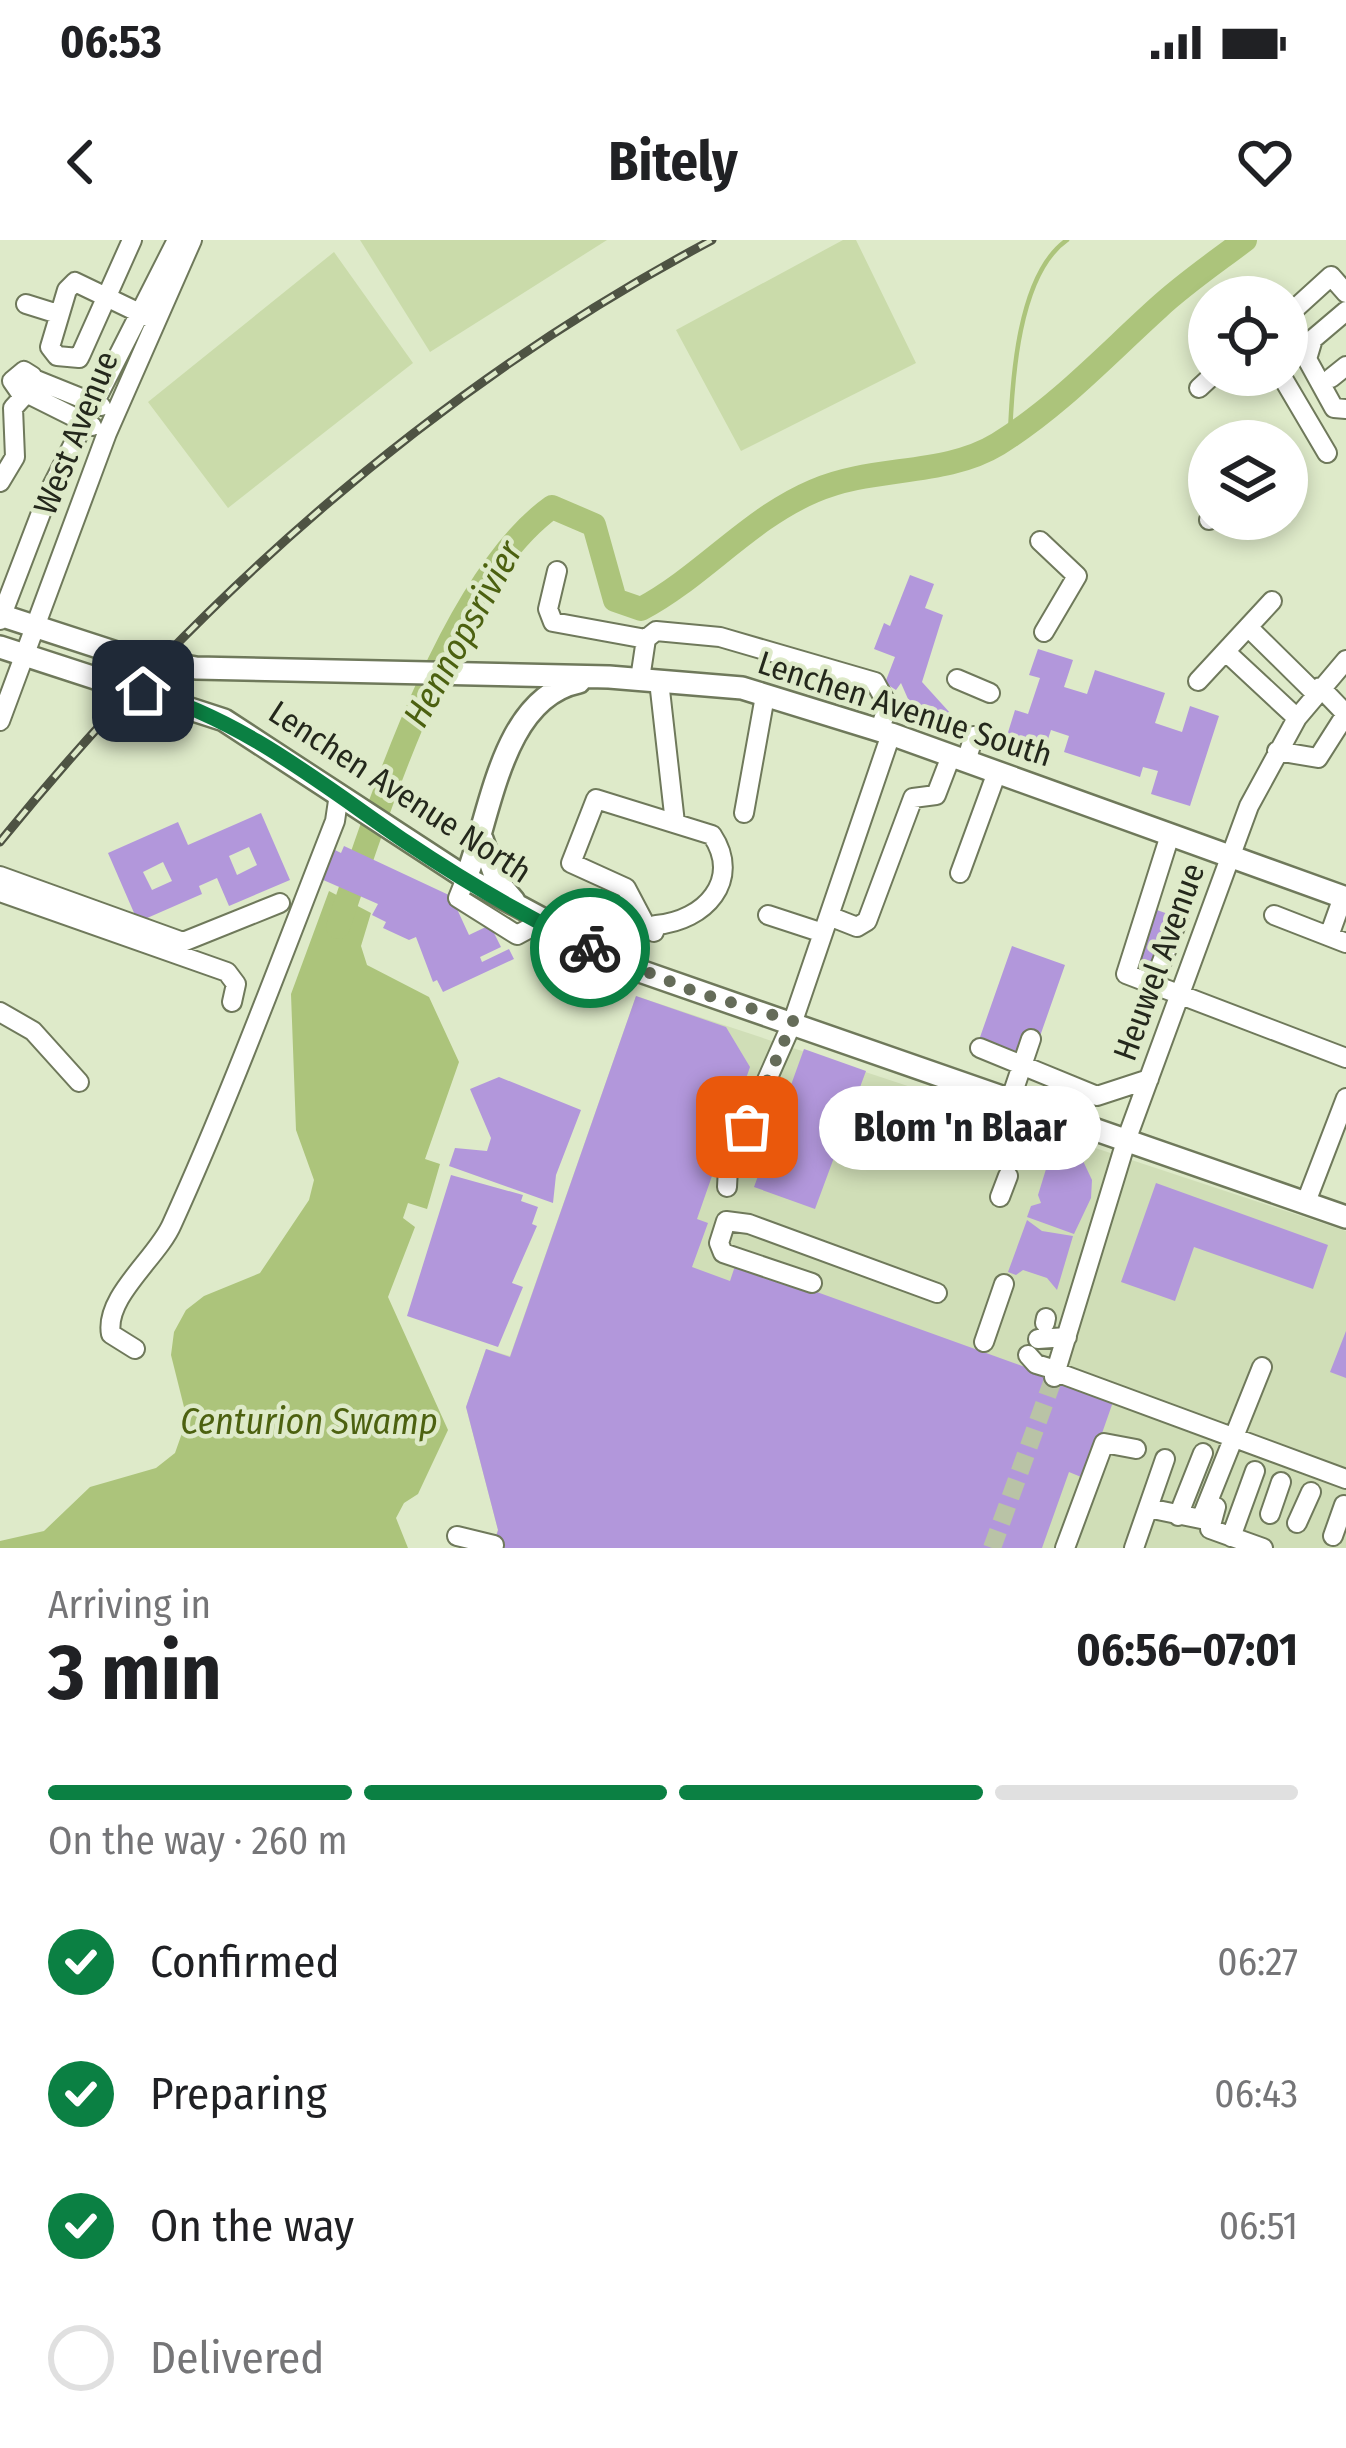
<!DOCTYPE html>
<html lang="en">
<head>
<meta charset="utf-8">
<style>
  :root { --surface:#fff; --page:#f2f2f2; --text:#202124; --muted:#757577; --line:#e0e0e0; --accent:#0b8043 }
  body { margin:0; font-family:"Fira Sans Condensed",sans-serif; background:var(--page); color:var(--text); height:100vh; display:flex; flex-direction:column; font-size:45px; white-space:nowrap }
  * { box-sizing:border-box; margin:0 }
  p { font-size:39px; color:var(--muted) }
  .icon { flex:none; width:66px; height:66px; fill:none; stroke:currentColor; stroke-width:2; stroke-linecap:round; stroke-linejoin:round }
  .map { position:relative; height:1308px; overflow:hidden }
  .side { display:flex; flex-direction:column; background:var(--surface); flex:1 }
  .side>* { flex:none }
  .buttons { position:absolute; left:1188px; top:36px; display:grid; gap:24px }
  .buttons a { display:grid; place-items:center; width:120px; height:120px; border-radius:50%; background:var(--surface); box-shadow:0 6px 18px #0003; font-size:60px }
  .pin { position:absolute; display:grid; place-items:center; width:102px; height:102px; color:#fff; margin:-51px; border-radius:24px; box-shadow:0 6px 18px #0006 }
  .courier { position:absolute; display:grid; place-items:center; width:120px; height:120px; margin:-60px; border:9px solid #0b8043; border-radius:50%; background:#fff; color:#222; box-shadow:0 3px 15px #0007 }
  .bubble { position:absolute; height:84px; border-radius:42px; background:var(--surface); box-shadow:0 6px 18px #0003; font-size:39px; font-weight:700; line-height:84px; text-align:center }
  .summary em { font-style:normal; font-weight:700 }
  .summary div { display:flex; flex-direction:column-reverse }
  .summary { display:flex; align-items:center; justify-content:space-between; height:204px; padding:0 48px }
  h1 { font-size:78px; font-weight:700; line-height:90px }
  .bar { display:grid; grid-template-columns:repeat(4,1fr); gap:18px 12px; align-content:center; height:144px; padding:0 48px }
  .bar i { height:15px; border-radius:9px; background:var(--line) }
  .bar .active { background:var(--accent) }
  .bar p { grid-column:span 4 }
  ol { padding:0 48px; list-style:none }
  li { display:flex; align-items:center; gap:36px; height:132px }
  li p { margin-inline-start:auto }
  li .icon { padding:12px; border-radius:50%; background:var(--accent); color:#fff; stroke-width:4 }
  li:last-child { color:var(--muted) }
  li i { width:66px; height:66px; border:6px solid var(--line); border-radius:50% }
  .status { display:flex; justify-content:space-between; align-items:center; height:84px; padding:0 60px; background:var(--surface); direction:ltr }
  .status svg { height:33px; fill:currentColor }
  header { display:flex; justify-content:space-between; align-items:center; height:156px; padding:0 48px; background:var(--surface); font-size:54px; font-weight:700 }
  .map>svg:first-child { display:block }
</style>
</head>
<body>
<div class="status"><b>06:53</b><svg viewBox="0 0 49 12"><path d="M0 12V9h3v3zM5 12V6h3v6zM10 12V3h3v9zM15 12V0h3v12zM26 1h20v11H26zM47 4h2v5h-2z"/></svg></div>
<header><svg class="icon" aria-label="back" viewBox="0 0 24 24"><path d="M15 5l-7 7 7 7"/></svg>Bitely<svg class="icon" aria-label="heart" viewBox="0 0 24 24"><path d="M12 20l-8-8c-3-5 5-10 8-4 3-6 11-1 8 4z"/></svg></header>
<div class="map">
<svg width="1346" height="1308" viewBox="0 0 1346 1308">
  <rect width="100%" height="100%" fill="#deeac9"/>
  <path fill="#d0deb7" d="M636,756L1346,991V1308H489L498,1290L466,1167L486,1109L510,1116Z"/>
  <path fill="#cadbaa" d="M360,0H607L430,112Z
    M843,0H856L916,123L741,211L676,90Z
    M334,12L413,123L228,268L148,162Z"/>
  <path fill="#acc47b" d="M329,651L371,673L361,706L367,725L429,757L459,822L425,919L440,924L427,969L408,963L403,978L415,987L388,1057L448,1190L418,1254L404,1263L396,1278L408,1308H0V1301L44,1291L90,1247L156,1228L175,1213L187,1179L171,1115L174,1092L186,1070L204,1056L260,1033L309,960L314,940L296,890L291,754Z"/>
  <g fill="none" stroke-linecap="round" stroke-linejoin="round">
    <path stroke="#acc47b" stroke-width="4.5" d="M1010,195C1012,141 1018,34 1067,0"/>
    <path stroke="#acc47b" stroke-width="24" d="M338,687C378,569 451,339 552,267L594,285L615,360L641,369C703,336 748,279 814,251C872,225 944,237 998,204C1059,166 1106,115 1158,68C1185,43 1216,22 1245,0"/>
  </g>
  <path fill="#b297db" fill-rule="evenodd" d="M910,335L934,344L925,368L943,375L922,442L951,474L946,491L902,478L908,459L901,443L896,450L885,443L895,417L874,409L884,383L890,386Z
    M1038,409L1073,420L1064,447L1087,454L1095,430L1165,453L1155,483L1182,492L1190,466L1219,476L1190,566L1151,554L1158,531L1143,527L1140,537L1064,512L1069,496L1051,490L1043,514L1005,502L1015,470L1028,474L1040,438L1029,435Z
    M261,573L290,640L229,666L217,638L199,646L202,654L138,682L108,613L178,582L188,605ZM249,607L257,625L237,635L229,616ZM163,622L172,641L152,650L143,632Z
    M344,606L451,656L469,695L490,685L501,707L480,717L482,722L509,709L514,719L443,752L437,740L433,742L416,697L409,700L383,688L386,682L372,675L378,664L321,639L335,610L341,613Z
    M1154,669L1171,675L1150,737L1132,731Z
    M1012,706L1065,725L1039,799L1018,814L979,800Z
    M636,756L726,787L750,827L697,979L708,983L692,1027L730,1041L736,1023L1114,1159L1086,1239L1069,1232L1042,1308H493L498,1290L466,1167L486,1109L510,1117Z
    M804,809L866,831L815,969L754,947Z
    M499,837L581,870L556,935L553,963L449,926L455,908L487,911L491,898L470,849Z
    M1055,900L1076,906L1092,940L1091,958L1074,994L1027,977L1031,966L1041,963L1038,955Z
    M451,935L523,955L521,961L538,967L532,984L537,986L512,1043L523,1047L498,1107L407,1076Z
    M1156,943L1328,1005L1313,1049L1194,1007L1175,1061L1121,1042Z
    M1027,980L1042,991L1073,996L1057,1050L1047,1038L1023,1030L1016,1035L1008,1032Z
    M1346,1091V1138L1330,1132Z"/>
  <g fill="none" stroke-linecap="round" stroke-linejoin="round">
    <path stroke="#b9c3a6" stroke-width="18" stroke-dasharray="18 9" stroke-linecap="butt" d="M992,1308L1054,1137"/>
    <defs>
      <path id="minor" d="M132,0L81,114L79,118L57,116L50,107L67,50L75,42L150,78
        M26,64L58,74
        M1346,71L1313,99L1307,119L1334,168L1346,169
        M1287,76L1331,36L1346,53
        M1281,135L1327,213
        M1331,138L1346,126
        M34,139L101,166
        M1199,148L1213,135
        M26,153L92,186
        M0,242L15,217L13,168L33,146L32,136L24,131L12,141L21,154
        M1209,280L1210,279
        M1040,301L1077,336L1044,392
        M557,331L548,369L553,382L646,399
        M0,380L49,252L177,0
        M1248,387L1316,454
        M1226,412L1297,478
        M640,439L646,399L656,391L720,397L875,442L888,466L879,491
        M957,439L990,453
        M659,441L675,583
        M1198,441L1272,361
        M0,481L107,193L192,0
        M1277,511L1318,518L1346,474L1320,447
        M966,521L974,496
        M744,573L765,456
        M1170,595L1126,734L1346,818
        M960,633L997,532
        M0,636L183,702L280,663
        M466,638L458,658L517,695L543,681
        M0,652L227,732L236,744L232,762
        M561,671L636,702
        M768,675L823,693
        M1274,675L1346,703
        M829,676L857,687L867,681L913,558L936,555L951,516
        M645,684L626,648L571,623L596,559L712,595C742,640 705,681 656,685L654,692
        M1329,696L1343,657
        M1154,743L1179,676
        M0,772L33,791L79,842
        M980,808L1097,856L1149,839
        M1011,858L1031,799
        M981,899L1013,911L1035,866
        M727,947L728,928L793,781L891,494
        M1000,957L1008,936
        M1306,962L1346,858
        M812,1043L723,1013L719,1003L726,981L749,984L937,1053
        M1045,1083L1046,1078
        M1038,1099L1067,1097
        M984,1102L1004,1044
        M135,1109L111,1094C104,1057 158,1017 172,984C232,852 282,716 335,581L339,554
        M1028,1115L1036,1124L1056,1130
        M1056,1132L1346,1239
        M1054,1137L1127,898L1249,566L1297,478L1346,420
        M1216,1267L1210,1289L1263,1308
        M1148,1268L1201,1279L1262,1127
        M1270,1274L1281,1242
        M1178,1276L1203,1213
        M1297,1283L1311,1252
        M457,1296L494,1305
        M1333,1296L1344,1265
        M1231,1297L1255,1231
        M1065,1308L1104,1203L1136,1209
        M1134,1308L1165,1219"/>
      <path id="major" d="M0,375L123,415L196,428L609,437L742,448L891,494L1346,658
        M0,407L224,480L466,638L637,730L1346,977
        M482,599L497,641L514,661
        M466,638C491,575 501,458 579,442"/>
    </defs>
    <use href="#minor" stroke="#6f795b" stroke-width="22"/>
    <use href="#major" stroke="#6f795b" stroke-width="26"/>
    <use href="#minor" stroke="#fff" stroke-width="18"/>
    <use href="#major" stroke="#fff" stroke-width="21"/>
    <defs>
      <path id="rail" d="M0,602C198,358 433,148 712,0"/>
    </defs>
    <use href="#rail" stroke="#4e5343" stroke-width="9"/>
    <use href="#rail" stroke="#deeac9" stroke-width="4.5" stroke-dasharray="14" stroke-linecap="butt"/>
  </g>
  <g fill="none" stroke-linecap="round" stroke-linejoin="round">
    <path stroke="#656c59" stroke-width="12" stroke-dasharray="0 21.6" d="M590,708L693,751L793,781L747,887"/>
    <path stroke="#0b8043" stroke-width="15" d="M143,451C244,480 321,544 406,602C464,641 528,678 590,708"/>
  </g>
  <g text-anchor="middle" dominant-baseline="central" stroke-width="9" stroke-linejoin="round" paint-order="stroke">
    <g font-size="33" fill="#24281c" stroke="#deeac9">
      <text transform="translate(76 193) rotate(-68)">West Avenue</text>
      <text transform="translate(905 469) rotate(18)">Lenchen Avenue South</text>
      <text transform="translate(400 552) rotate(33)">Lenchen Avenue North</text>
      <text transform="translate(1159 722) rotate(-70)">Heuwel Avenue</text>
    </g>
    <g font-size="36" font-style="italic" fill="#4c6110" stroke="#deeac9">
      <text transform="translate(463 394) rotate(-61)">Hennopsrivier</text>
      <text x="309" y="1182">Centurion Swamp</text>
    </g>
  </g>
</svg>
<div class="buttons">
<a><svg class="icon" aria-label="locate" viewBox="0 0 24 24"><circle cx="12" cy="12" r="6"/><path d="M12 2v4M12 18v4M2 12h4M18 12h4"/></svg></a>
<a><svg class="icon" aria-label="layers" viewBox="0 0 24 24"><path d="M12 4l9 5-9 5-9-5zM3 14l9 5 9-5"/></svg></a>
</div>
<div class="pin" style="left:747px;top:887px;background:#ea580c"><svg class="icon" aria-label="bag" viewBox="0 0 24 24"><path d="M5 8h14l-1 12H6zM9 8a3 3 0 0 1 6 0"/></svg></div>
<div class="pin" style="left:143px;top:451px;background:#1f2937"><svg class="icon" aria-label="home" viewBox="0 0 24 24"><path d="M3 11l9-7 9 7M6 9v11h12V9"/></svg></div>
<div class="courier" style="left:590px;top:708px"><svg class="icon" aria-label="bike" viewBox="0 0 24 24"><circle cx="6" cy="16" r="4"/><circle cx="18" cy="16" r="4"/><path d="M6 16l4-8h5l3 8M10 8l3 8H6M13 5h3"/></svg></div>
<div class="bubble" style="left:819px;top:846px;width:282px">Blom 'n Blaar</div>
</div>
<section class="side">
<div class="summary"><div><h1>3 min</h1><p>Arriving in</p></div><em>06:56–07:01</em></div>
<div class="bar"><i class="active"></i><i class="active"></i><i class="active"></i><i></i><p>On the way · 260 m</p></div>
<ol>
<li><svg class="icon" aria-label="check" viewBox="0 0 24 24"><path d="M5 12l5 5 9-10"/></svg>Confirmed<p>06:27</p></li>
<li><svg class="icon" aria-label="check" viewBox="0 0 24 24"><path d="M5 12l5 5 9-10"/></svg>Preparing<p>06:43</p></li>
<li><svg class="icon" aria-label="check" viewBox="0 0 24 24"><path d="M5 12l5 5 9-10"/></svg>On the way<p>06:51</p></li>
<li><i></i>Delivered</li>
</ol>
</section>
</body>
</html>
